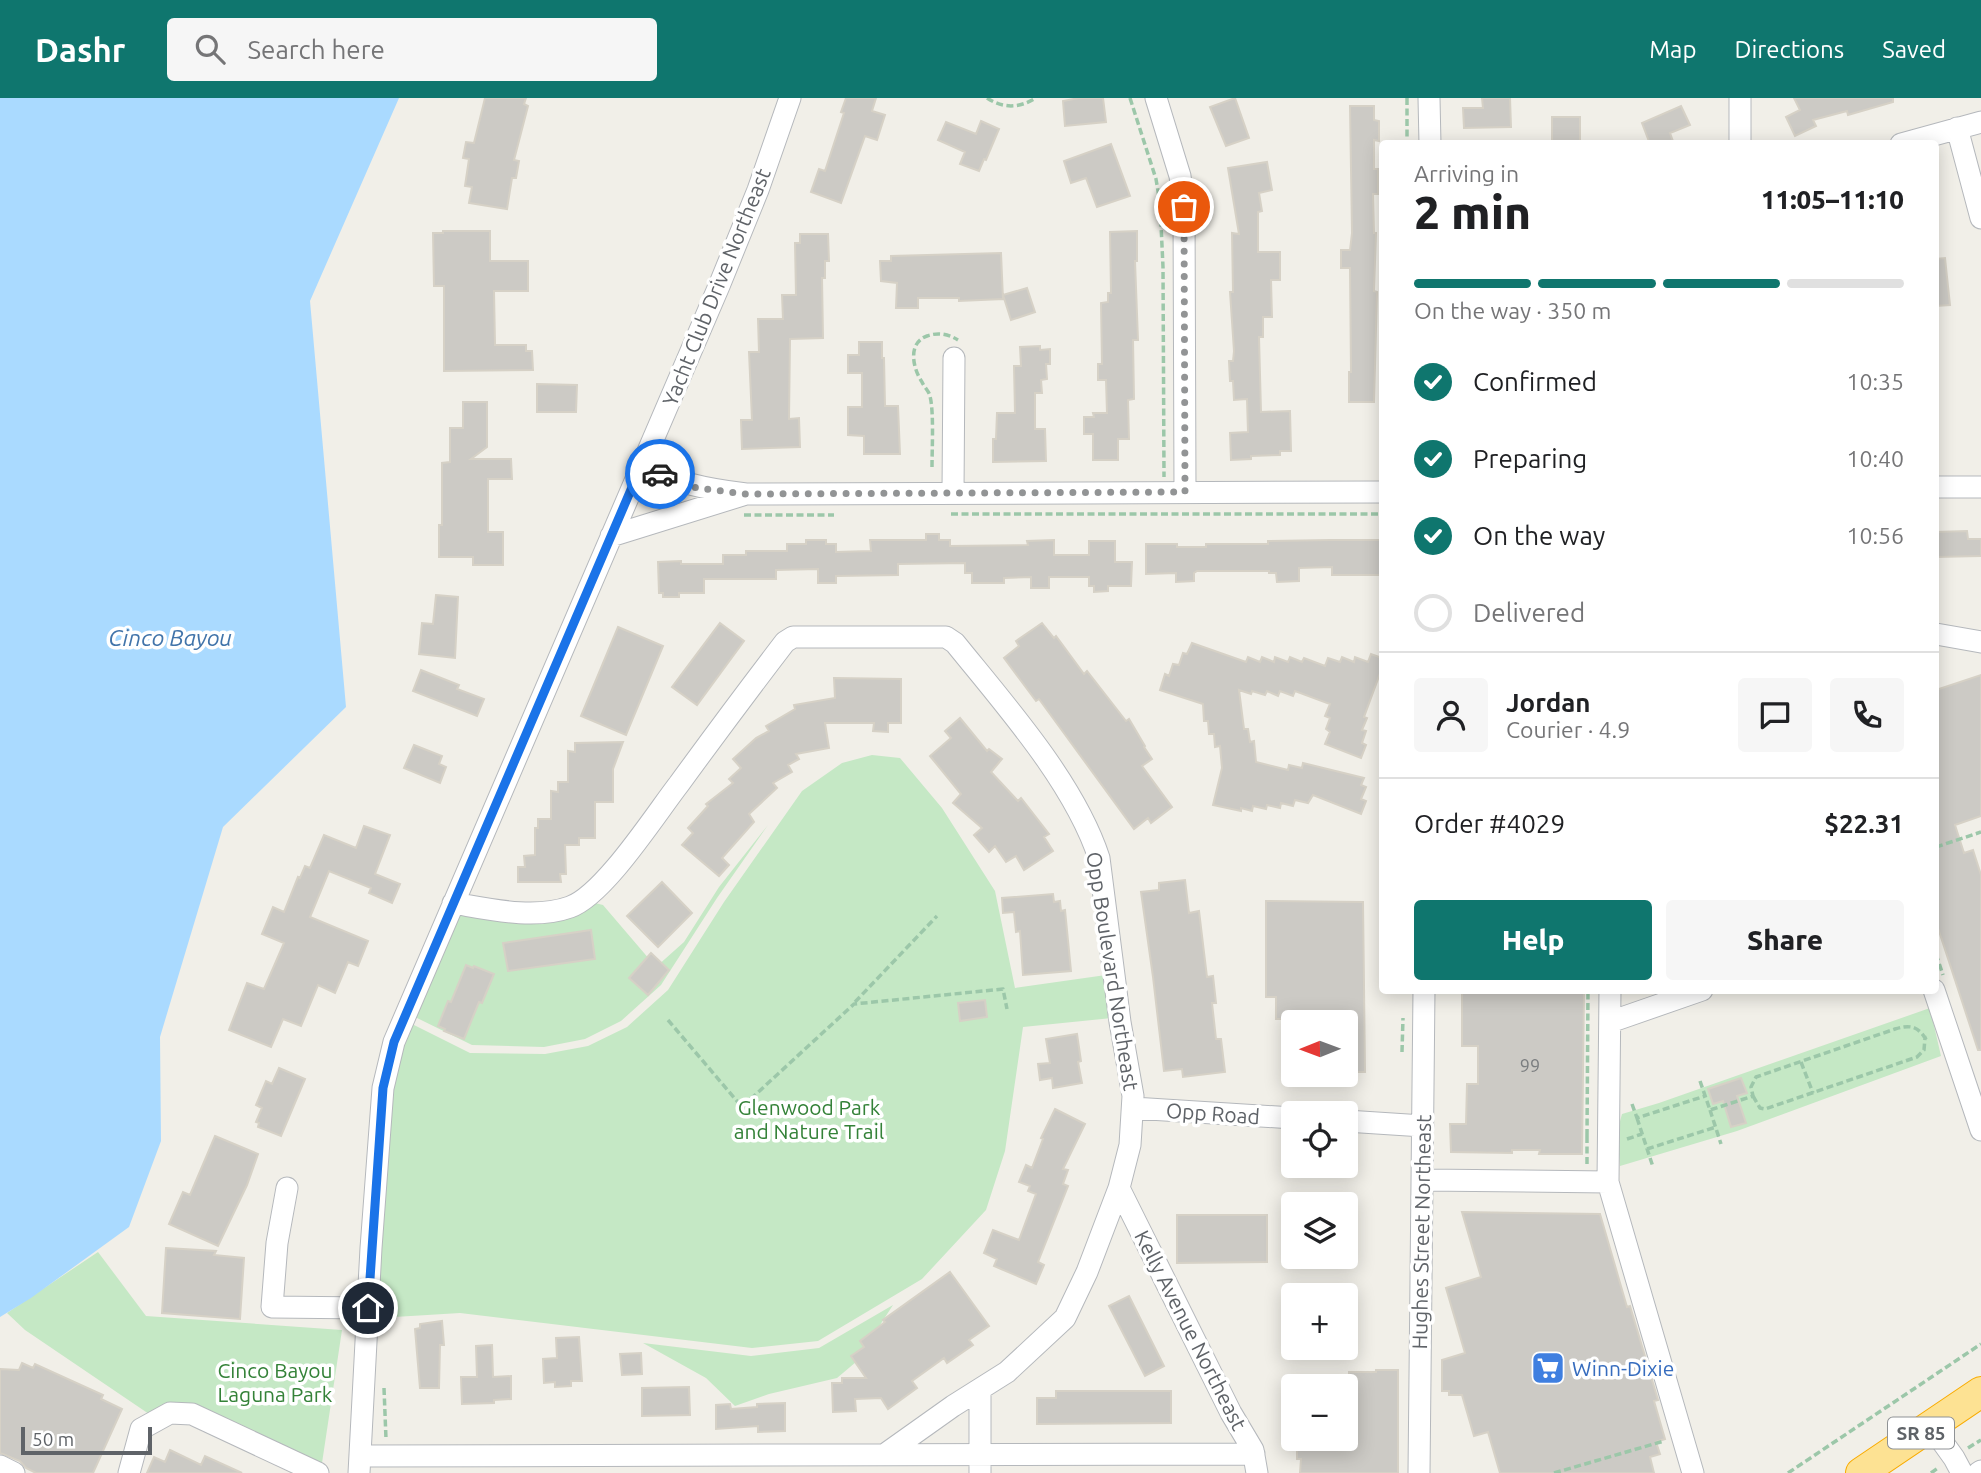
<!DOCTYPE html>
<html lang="en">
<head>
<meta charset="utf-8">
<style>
  :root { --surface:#fff; --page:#f6f6f6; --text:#202124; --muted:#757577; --line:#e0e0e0; --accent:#0f766e }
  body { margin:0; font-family:Ubuntu,sans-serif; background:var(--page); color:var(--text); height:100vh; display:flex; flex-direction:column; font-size:26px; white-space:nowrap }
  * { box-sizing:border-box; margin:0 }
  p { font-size:23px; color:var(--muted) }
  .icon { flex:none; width:38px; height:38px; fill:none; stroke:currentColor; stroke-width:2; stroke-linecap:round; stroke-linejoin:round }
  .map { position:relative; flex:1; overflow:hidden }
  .side { position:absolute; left:1379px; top:42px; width:560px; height:854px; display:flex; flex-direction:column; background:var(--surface); border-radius:7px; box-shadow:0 4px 18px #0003 }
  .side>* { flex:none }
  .needle { width:46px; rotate:269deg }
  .fabs { position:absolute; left:1281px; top:912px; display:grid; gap:14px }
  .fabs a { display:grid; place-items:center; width:77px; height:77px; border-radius:7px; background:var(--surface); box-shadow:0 4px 18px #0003; font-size:35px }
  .scale { position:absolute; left:21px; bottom:18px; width:131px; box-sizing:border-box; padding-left:7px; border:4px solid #5f6368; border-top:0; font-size:19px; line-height:24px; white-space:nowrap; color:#5f6368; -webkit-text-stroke:5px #fff; paint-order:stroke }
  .pin { position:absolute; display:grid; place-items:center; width:60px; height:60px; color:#fff; margin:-30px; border:4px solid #fff; border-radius:50%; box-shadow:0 2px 7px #0007 }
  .courier { position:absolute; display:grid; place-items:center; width:70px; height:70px; margin:-35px; border:5px solid #1a73e8; border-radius:50%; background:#fff; color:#222; box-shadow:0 2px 9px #0007 }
  .head em { font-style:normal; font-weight:800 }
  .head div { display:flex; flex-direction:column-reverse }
  .head { display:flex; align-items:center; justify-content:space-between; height:119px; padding:0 35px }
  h1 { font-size:46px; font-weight:800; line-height:52px }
  .bar { display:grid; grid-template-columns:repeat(4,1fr); gap:10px 7px; align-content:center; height:84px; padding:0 35px }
  .bar i { height:9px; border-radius:5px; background:var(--line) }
  .bar .active { background:var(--accent) }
  .bar p { grid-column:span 4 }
  .line { display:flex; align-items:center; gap:18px; padding:0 35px; border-top:2px solid var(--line) }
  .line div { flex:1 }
  .round { display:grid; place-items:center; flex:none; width:74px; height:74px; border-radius:7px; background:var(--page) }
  ol { padding:0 35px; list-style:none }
  li { display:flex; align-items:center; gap:21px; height:77px }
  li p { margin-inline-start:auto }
  li .icon { padding:7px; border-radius:50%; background:var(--accent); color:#fff; stroke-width:4 }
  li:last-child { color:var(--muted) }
  li i { width:38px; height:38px; border:4px solid var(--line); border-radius:50% }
  .action { display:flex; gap:14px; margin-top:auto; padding:14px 35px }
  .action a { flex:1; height:80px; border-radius:7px; background:var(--accent); color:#fff; font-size:28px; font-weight:800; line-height:80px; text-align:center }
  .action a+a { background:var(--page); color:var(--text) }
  header { display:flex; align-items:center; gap:42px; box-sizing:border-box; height:98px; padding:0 35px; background:var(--accent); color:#fff }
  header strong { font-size:33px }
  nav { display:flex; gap:38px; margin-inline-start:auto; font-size:24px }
  .search { width:490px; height:63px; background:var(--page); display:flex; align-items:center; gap:18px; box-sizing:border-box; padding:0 24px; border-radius:7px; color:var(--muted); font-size:26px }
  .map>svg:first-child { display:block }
</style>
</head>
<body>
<header>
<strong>Dashr</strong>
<div class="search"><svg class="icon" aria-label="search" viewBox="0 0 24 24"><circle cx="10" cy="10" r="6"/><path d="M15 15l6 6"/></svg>Search here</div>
<nav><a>Map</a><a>Directions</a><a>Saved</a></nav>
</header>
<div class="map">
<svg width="1981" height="1375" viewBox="0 0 1981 1375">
  <rect width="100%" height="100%" fill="#f1efe8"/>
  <path fill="#c5e8c5" d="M872,657L900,660L942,710L995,793L1015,890L1106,877L1112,920L1023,929L1005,1053L986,1112L922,1181L818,1243L752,1250L460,1215L378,1220L377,1201L394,970L408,924L470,955L545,956L588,948L627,929L668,892L724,804L802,693L842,665Z
    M768,727L717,800L661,887L621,923L585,941L544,949L472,947L415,919L460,815L595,805L603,807L656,869L684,844L719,789Z
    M1930,910L1941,958L1737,1033L1620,1068L1617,1034L1622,1016L1659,1005Z
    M98,1154L146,1218L342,1232L322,1365L224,1325L149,1316L25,1232L7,1215Z
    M893,1207L856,1264L837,1280L769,1296L735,1308L706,1280L643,1245L751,1258L819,1250Z"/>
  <path fill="#aadaff" d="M0,0H399L310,203L346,609L223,729L160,939L161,1043L129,1129L31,1200L0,1219Z"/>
  <path fill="#cccac5" stroke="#d6d1c6" stroke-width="2" d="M485,0H526L524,6L528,8L514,62L519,63L516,80H512L507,111L469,105L472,89L465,88L469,61L463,60L466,44L474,45Z
    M846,0H876L872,13L885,17L877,42L865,38L841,105L811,94L819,71L825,73L844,15L841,14Z
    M1079,0H1103L1106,24L1065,28L1063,3Z
    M1235,0L1249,40L1226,48L1210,9Z
    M1482,0H1510L1511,29L1464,30L1463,10H1483Z
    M1794,0H1893V4L1848,17L1847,13L1813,22L1816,28L1795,38L1786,19L1800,12Z
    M1350,8H1374V22L1379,23V43L1374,42V71H1378V96H1373L1374,135H1376L1374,193L1377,194L1374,304H1349V274H1351L1350,170H1341V152H1350L1352,135Z
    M1681,8L1690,27L1670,35L1674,46H1650L1642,25Z
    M1552,19H1580V46H1552Z
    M981,23L999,31L986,62L984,61L979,73L960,66L965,54L938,42L946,24L976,36Z
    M1111,46L1130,98L1097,109L1086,80L1071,85L1064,63Z
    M1267,64L1272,92L1259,95L1262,113L1258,114V154H1280V182H1271L1272,219H1263V239H1259L1261,314L1290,313L1291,353H1280V357L1251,358V361L1231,362L1230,335L1248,334L1247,301L1234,302L1233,283H1230L1229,263H1233L1234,253L1230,194H1233L1232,135L1239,136L1228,70Z
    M443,133H490V163H528V193H494L495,247H526V253H532L533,272L444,273V188H434L433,135H443Z
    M1137,133V163H1135L1138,242H1133L1134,301L1128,302L1129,341H1118V362H1093V336H1084V319H1094L1093,315H1107L1106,282H1098V266H1102L1101,205L1108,204V195H1111L1110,134Z
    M800,136H828L829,163H825V180H822L823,240L790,241L789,321L799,320L800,349L742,351L741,322H752L749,254H759L758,221H783L782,197H796L795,145H800Z
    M1001,155L1003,201L959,203V200H918V210H896L897,185L881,183L880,163H891V158Z
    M1945,160L1950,207L1936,208V161Z
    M1027,190L1035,214L1011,222L1003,197Z
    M859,244H882V260H884L885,308H898L900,356H864V338L848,337V309H862V275H848V257H859Z
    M1040,248V252L1050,251V266H1046L1047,281L1041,282L1042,295H1035V331H1045L1046,363L993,364V341H996L997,315H1015L1014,268H1021L1020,249Z
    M537,286L577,287L576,314H537Z
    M463,304H487V349L471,361H511L512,381H488V434H503V467H473V459H439V427H442V365L450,364V330H463Z
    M1967,433L1968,441H1981V458L1936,459V434Z
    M926,436H939V442H950V448L1028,447L1027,443L1054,442V457H1089V443H1115V464H1132L1131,488H1108V493L1094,494V488H1089V479H1049V490H1031V479L1004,480V485H972V475H965V465L898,466V477L836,478V485H818V471L776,472V481H704V495H679V499H663V495H659L658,464L681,463V466H723V457H746V453H787V446H806V442H826V446H836V454L871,453L870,442H926Z
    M1330,442H1382V477H1332V469L1299,470V483L1277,484L1276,475H1269V473H1197L1194,475V483L1176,484V475L1146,476V446H1177V449H1206V446H1268V443Z
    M436,497L458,499L455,560L419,556L422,525L433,526Z
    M720,525L744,543L697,607L672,589Z
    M1042,525L1054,540L1056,538L1084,576L1087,573L1126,623L1129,621L1145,648L1144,649L1152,661L1142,668L1172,709L1151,725L1148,720L1134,731L1039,601L1036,603L1004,560L1019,548L1016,543Z
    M618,529L663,548L626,637L581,618Z
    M1192,545L1246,564L1248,559L1260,564L1262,559L1274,564L1275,559L1288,564L1290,559L1302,564L1304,560L1325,568L1328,560L1340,564L1342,559L1354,564L1355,559L1368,564L1371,556L1382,560V570L1364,619L1367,620L1362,632L1366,633L1362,645L1366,647L1361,660L1325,646L1330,634L1326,631L1330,620L1325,618L1330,606L1295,593L1293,598L1280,593L1278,598L1267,593L1265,597L1252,593L1251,596L1239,592L1244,631H1248L1250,644L1254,643L1256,664L1288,672L1289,667L1302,670L1303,665L1364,680L1361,687L1366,689L1361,701L1366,703L1361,716L1313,697L1308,705L1295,702L1293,708L1281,705L1280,710L1267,707L1266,711L1253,708L1252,713L1241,710V713L1213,707L1222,670L1220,648L1215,649L1214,636H1209L1208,623H1204L1203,606L1160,592L1165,576L1169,578L1173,566L1179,567L1183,555L1187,556Z
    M421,572L459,587L457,591L484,601L477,618L413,593Z
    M1981,577V718L1955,727L1964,755L1973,752L1981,777V952H1978L1936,824V592Z
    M834,580L901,581V625H888V634L873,633L874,625H825L829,650L796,656L799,661L788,667L792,674L773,685L777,690L749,716L754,724L722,760L729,767L719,778L682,747L693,735L688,730L708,708L706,706L733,685L729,681L741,670L733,661L756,640L769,633L766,628L795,611L794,607L835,600Z
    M960,620L987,653L989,651L1002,661L991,674L1018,703L1021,700L1049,736L1044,739L1053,753L1024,772L1016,758L1006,764L995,748L989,754L974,737L982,730L953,705L961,696L930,658L951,640L945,633Z
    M623,644L613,671V704H595V740H579V747H565L566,776H560L561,784H518V769H525L524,758L535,757V730H538V721H551V693L558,694V684H568V653L575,654V645Z
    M414,647L442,658L439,666L446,669L440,685L404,670Z
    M364,728L390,737L375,776L400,786L392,805L369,795L371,790L329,773L310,819L368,843L358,868L348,864L335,895L318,887L301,928L283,921L271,949L229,932L247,885L264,891L284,845L262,836L273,809L284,814L298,779L300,780L305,768L310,770L324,737L356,750Z
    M1185,782L1189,815L1199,813L1207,879L1213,878L1216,905H1212L1216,941H1221L1225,974L1183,979L1182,971L1164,973L1153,879L1141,794L1159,792V785Z
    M662,784L692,815L658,849L627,818Z
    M1053,796L1054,804L1060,803L1061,813L1065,812L1071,873L1023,877L1020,833L1016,834L1014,814L1003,815L1002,800Z
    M1266,803L1363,804L1365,974H1346V924H1290V921H1276V899H1266Z
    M591,832L595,861L508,873L503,845Z
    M651,855L669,872L648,897L629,880Z
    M466,867L473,870L474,868L494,876L482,905L479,904L464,941L444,933L445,931L438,928L448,903L451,904Z
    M1462,892H1584L1582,1056H1539L1540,1052H1512V1055L1451,1054L1450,1026H1466L1467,986H1478V948H1462Z
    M985,902L987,919L960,923L958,905Z
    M1077,936L1081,963L1078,964L1082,985L1053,990L1052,980L1040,982L1038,966L1050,965L1046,941Z
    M279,970L305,981L281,1038L258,1029L259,1025L256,1024L262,1010L256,1007L266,983L272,986Z
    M1741,980L1747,995L1737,998L1746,1025L1731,1029L1723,1003L1713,1006L1708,991Z
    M1055,1011L1085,1026L1063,1071L1068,1072L1063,1086L1068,1088L1038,1164L1044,1167L1036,1186L994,1168L997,1161L984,1155L993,1132L1019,1142L1036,1096L1028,1093L1030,1088L1019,1084L1026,1067L1032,1070L1043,1041L1041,1040Z
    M215,1038L258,1056L247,1087L218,1148L169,1126L183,1094L190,1097Z
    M1462,1114L1600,1116L1627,1209L1630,1208L1658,1302L1654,1303L1665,1341L1656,1344L1660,1356L1650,1359L1654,1375H1500L1488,1334L1474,1338L1462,1297H1449V1293H1442V1262L1465,1255L1446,1190L1481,1179Z
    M1177,1117H1267V1164L1177,1165Z
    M166,1150L216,1153L214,1157L244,1160L240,1221L162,1215Z
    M950,1174L989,1228L969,1242L973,1247L947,1265L944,1260L912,1283L917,1290L888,1311L881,1300L855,1301L856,1313L833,1314L832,1285H842V1280H866L851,1258L864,1249L860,1243L885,1224L883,1222Z
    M1129,1198L1164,1268L1145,1278L1109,1208Z
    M442,1223L444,1247H440L439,1290H420L415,1231L420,1230V1226Z
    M579,1239L582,1283H571V1288L555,1289V1284L544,1285L543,1261L557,1260L556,1240Z
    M492,1247L493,1279L511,1278V1301L494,1302V1305L462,1306L461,1279H477L476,1248Z
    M641,1255L642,1276L622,1277L620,1256Z
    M22,1265L33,1270L35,1266L103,1297L101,1301L122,1311L93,1375H36L26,1370L20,1363L0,1355V1271L19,1272Z
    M1376,1272H1398V1375H1300L1301,1361H1297V1340H1346V1283H1349V1274H1376Z
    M689,1289L690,1317L642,1318V1290Z
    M1056,1293H1171V1325L1037,1326V1300H1056Z
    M785,1305V1333L758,1334V1328L716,1331V1307L730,1306L731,1311L757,1309V1306Z
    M170,1352L201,1367L205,1358L242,1375H147L154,1359L165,1364Z"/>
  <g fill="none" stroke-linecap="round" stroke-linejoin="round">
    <defs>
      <path id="minor" d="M1156,0L1180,78L1184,109L1185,394
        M1429,0L1430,46
        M1957,30L1981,120
        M1740,46V0
        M1901,46L1981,24
        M1936,389H1981
        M953,394L954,260
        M746,396L1382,394
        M611,438L746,396C706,391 678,386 642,366
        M1936,536L1981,544
        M453,805C489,811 534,822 570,809C604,797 655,717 679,686C714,638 749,591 785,544L793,539H946L955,545C1005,607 1074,684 1099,760L1120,924L1133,998L1130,1047L1119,1090L1087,1174L1065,1220L1007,1274L953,1308L884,1357
        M1610,892L1608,1084L1693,1375
        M1934,892L1981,1032
        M1610,924L1702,892
        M1133,1010L1293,1020
        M1346,1023L1423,1028
        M1422,1082L1608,1084
        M287,1090L277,1145L272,1209L368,1210
        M1119,1090L1231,1315L1253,1352L1257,1375
        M980,1292V1375
        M1931,1328L1954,1360L1962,1375
        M361,1358L1254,1356
        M0,1368L14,1375
        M129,1375L141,1331L170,1315L192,1316L318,1375
        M359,1375L371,1150L383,990L394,944L719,188L758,92L790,0
        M1419,1375L1424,892
        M1978,1375L1981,1373"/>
      <path id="highway" d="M1861,1375L1981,1294"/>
    </defs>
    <use href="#minor" stroke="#b5b8bc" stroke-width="23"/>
    <use href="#highway" stroke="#f9ab00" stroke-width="32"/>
    <path stroke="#9cc7a9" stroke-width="3.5" stroke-dasharray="7 3.5" stroke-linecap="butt" d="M987,0C1004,11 1019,10 1036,0
      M1130,0L1156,81L1160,105L1163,169L1164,379
      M1407,0V46
      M932,369C932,351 934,314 930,298C929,293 924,289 922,284C913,271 907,245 927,238C938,234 948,236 958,242
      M951,416H1382
      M744,417H834
      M1936,749L1981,734
      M1936,856L1943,877
      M855,904L937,818
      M668,922L742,1009L854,906L1003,891L1007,911
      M1402,954L1403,920
      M1801,964L1813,995
      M1700,983L1710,1012L1753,998L1751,989L1756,979L1895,931C1908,927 1917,927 1925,940L1929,938
      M1753,998L1760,1010L1765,1011L1917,959L1924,952L1925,940
      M1632,1006L1637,1020L1705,998
      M1710,1012L1721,1046
      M1637,1020L1653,1069
      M1587,1038L1588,892
      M1627,1041L1642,1036
      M1647,1051L1716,1029
      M1587,1066V1038L1589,1039
      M384,1290L386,1341
      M1968,1350L1981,1342
      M1554,1375L1664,1343
      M1788,1375L1981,1246
      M1931,1375L1938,1370"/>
    <use href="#minor" stroke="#fff" stroke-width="21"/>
    <use href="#highway" stroke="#fde293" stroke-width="30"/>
  </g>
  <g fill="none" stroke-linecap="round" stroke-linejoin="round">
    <path stroke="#929495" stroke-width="7" stroke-dasharray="0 12.6" d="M660,376L697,390L746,396L1185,394L1184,109"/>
    <path stroke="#1a73e8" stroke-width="9" d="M368,1210L383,990L394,944L642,366L660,376"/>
  </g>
  <defs>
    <symbol id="supermarket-square" viewBox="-11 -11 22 22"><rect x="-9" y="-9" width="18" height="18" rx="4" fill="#3f7fe0" stroke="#fff"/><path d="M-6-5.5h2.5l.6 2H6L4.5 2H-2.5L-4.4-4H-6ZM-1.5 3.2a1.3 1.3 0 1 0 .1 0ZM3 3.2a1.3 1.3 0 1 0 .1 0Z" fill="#fff"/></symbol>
  </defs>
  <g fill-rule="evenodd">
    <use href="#supermarket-square" x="1529" y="1251" width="38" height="38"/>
  </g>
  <g text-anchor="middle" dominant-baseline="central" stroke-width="7" stroke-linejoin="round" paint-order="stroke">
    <g font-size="18" fill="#7a7d7f">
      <text x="1530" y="967">99</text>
    </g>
    <rect fill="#fff" stroke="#8f9295" stroke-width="2" x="1888" y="1319.5" width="66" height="31" rx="5"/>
    <g font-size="19" font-weight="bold" fill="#5f6368">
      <text x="1921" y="1335">SR 85</text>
    </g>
    <g font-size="21" fill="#5f6368" stroke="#fff">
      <text transform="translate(716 189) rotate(-68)">Yacht Club Drive Northeast</text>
      <text transform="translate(1113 873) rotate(81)">Opp Boulevard Northeast</text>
      <text transform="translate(1213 1015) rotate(4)">Opp Road</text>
      <text transform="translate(1421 1134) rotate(-89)">Hughes Street Northeast</text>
      <text transform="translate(1191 1232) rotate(63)">Kelly Avenue Northeast</text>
    </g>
    <g font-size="21" fill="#348238" stroke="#fff">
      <text x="809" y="1009">Glenwood Park<tspan x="809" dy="24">and Nature Trail</tspan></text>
      <text x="275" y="1272">Cinco Bayou<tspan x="275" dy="24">Laguna Park</tspan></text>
    </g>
    <g font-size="21" fill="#366cbe" stroke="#fff" text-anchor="start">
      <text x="1572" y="1270">Winn-Dixie</text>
    </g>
    <g font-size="23" font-style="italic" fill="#4174aa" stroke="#fff">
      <text x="170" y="539">Cinco Bayou</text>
    </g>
  </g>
</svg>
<div class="fabs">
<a><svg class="needle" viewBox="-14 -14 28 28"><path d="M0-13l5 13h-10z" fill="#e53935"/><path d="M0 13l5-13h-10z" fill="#757577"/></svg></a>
<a><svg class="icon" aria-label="locate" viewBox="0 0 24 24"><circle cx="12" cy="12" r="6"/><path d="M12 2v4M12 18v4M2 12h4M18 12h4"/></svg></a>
<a><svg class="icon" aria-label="layers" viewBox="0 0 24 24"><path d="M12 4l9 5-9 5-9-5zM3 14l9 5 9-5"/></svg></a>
<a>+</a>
<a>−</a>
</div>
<div class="scale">50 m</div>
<div class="pin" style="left:1184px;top:109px;background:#ea580c"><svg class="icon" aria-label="bag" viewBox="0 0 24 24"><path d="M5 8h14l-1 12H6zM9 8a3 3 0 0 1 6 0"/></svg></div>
<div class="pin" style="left:368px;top:1210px;background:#1f2937"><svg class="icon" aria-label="home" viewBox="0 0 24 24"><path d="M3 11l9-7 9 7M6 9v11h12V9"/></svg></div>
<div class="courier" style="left:660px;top:376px"><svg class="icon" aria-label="car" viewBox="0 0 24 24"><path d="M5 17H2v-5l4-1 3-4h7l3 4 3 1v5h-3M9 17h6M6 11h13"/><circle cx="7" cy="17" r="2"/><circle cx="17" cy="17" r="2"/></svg></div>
<section class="side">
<div class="head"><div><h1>2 min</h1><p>Arriving in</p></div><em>11:05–11:10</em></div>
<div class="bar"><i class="active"></i><i class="active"></i><i class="active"></i><i></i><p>On the way · 350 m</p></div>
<ol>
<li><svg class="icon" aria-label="check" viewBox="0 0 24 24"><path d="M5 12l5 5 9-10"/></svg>Confirmed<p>10:35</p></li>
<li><svg class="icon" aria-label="check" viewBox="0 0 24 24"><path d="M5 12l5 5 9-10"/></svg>Preparing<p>10:40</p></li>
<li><svg class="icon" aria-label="check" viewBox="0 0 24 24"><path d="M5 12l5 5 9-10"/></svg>On the way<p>10:56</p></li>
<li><i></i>Delivered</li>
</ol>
<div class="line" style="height:126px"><a class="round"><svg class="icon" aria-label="person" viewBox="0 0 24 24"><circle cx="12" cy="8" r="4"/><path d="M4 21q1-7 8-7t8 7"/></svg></a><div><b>Jordan</b><p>Courier · 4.9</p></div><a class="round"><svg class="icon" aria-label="chat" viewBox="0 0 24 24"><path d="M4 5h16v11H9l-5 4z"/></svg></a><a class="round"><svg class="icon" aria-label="phone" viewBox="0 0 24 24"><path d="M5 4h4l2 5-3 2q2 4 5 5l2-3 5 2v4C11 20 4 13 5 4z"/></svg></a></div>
<div class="line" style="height:91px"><div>Order #4029</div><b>$22.31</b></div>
<div class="action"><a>Help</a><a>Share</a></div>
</section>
</div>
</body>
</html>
